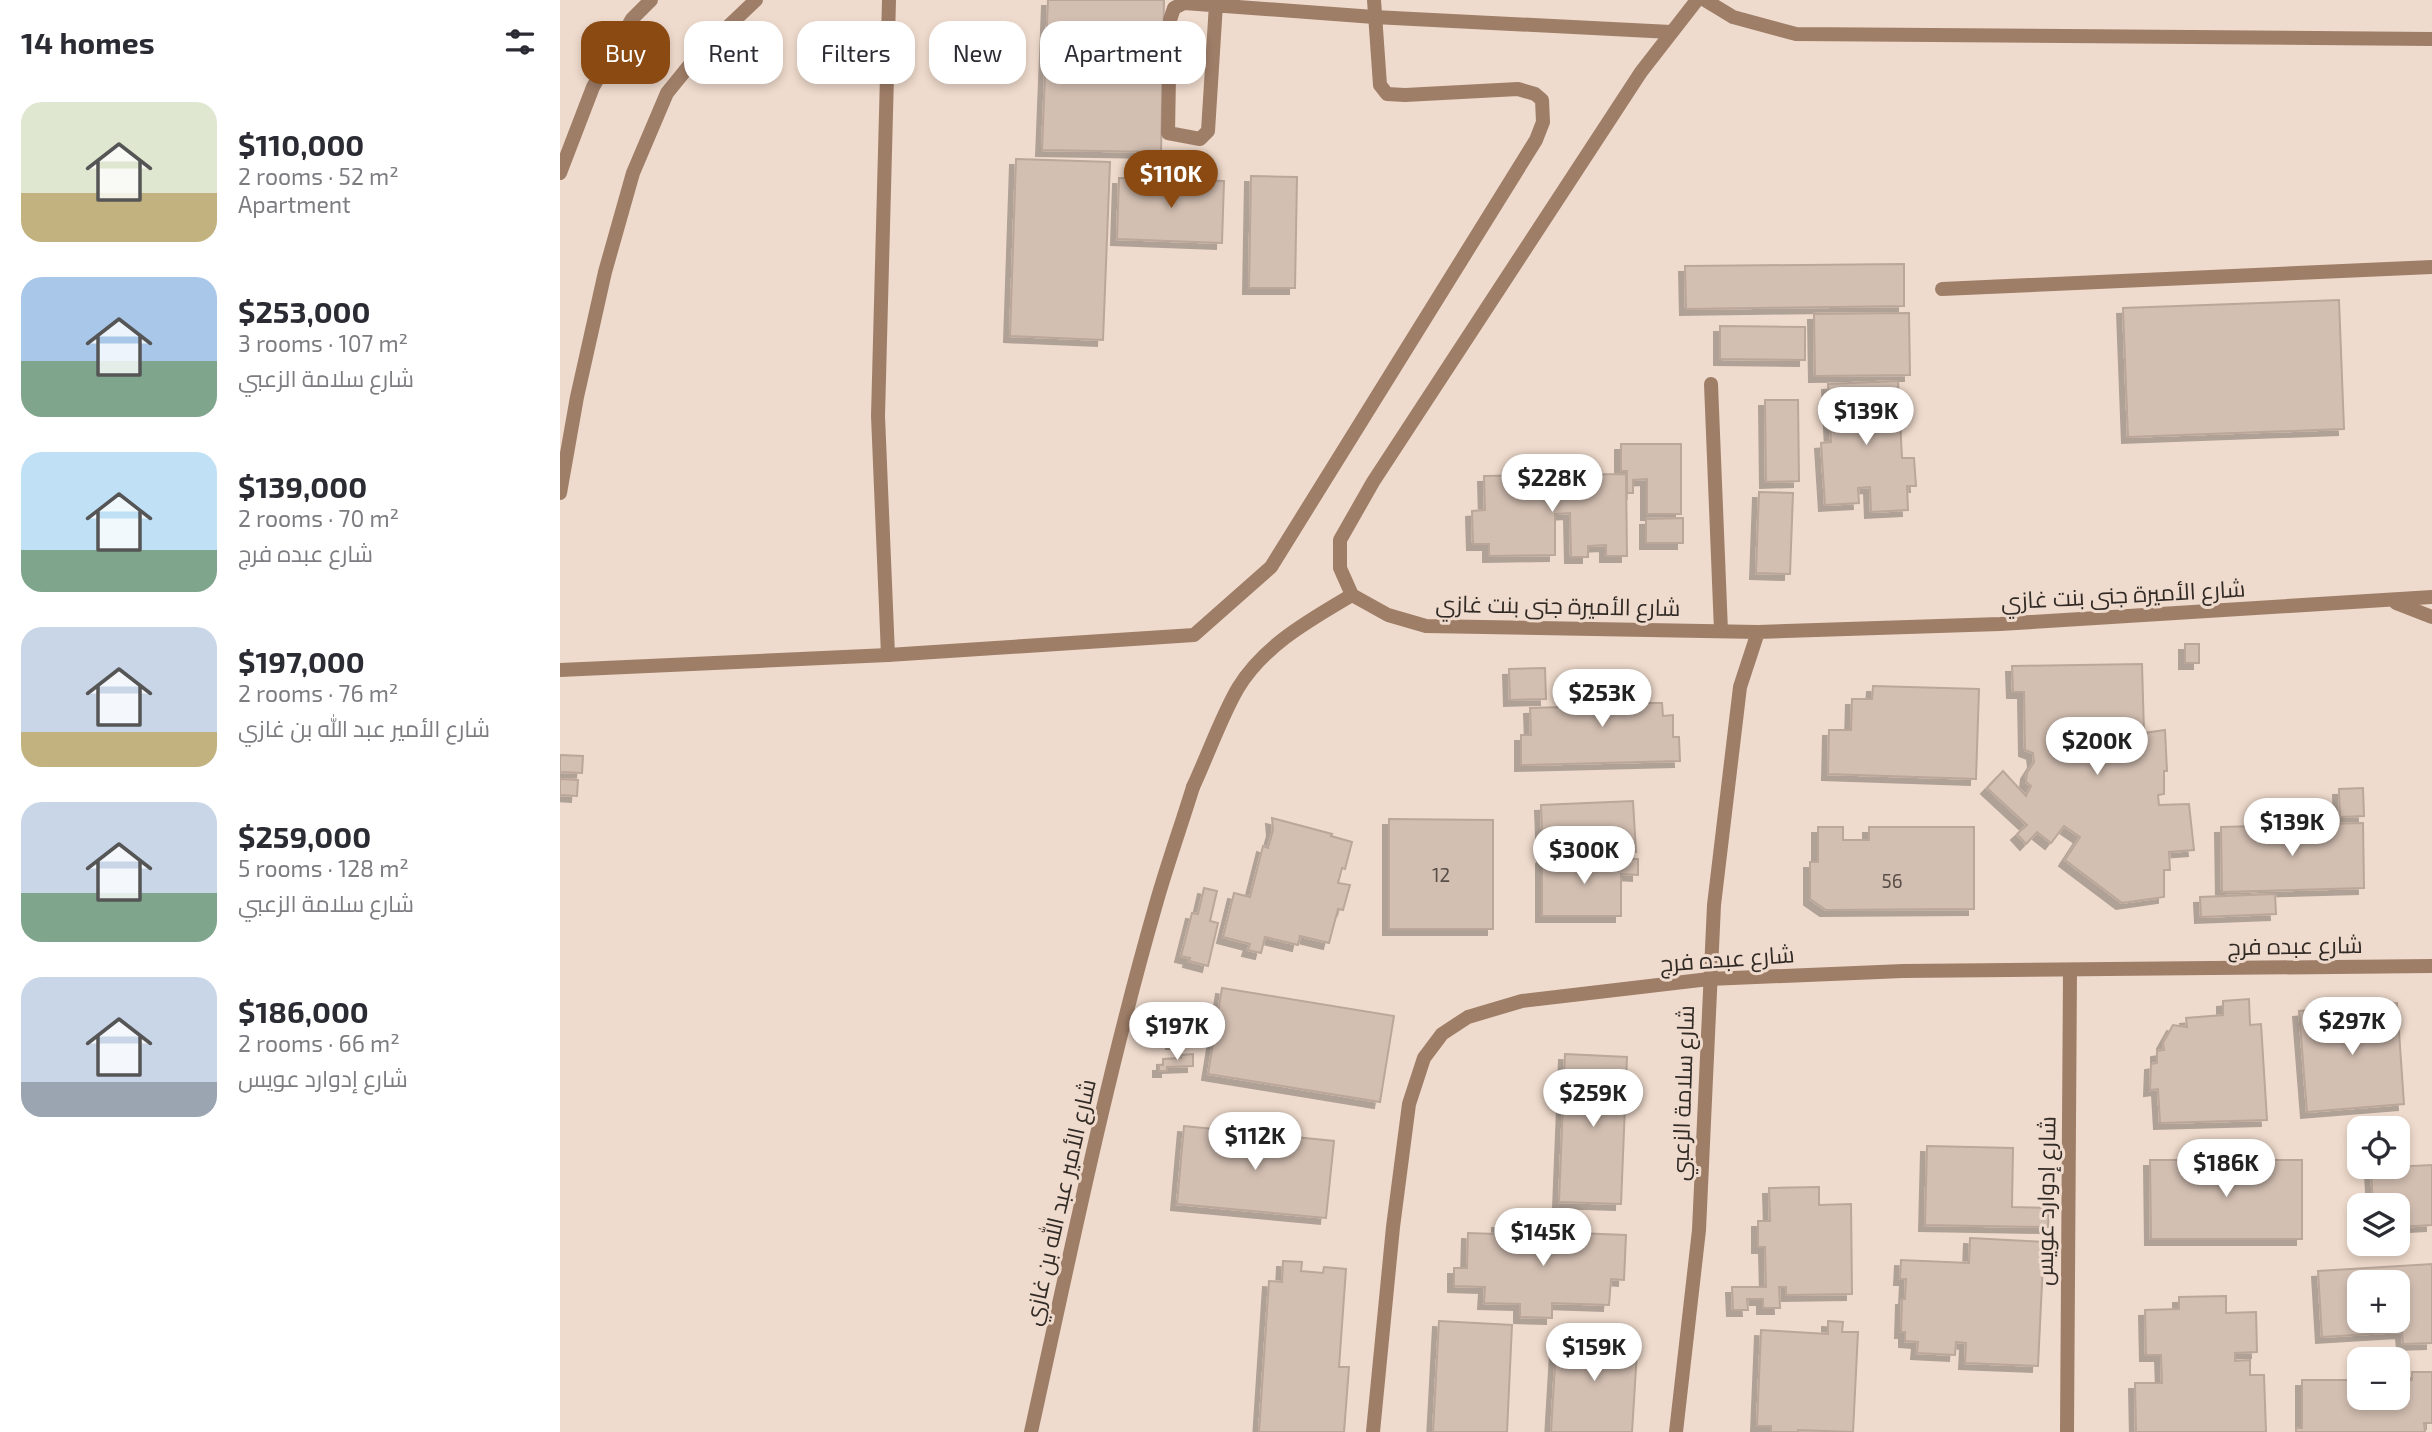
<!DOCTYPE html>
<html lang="en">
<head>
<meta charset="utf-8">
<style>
	:root { --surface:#fff; --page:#f2f2f3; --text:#2b2b33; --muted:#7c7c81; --accent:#8a4a12 }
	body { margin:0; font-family:"Exo 2",Cairo,sans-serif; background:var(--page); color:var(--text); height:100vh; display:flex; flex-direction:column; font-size:26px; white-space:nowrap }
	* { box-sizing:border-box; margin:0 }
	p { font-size:23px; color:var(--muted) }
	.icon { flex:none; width:38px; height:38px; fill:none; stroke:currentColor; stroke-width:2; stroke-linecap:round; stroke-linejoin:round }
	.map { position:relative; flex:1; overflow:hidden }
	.details { display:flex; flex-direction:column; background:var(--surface); width:560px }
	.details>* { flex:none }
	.top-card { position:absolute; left:21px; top:21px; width:665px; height:63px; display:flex; gap:14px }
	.controls { position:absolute; left:1787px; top:1116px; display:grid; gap:14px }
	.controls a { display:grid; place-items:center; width:63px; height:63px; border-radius:14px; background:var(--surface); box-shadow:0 4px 10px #0003; font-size:35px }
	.price { position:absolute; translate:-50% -60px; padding:0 16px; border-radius:24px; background:#fff; color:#222; font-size:23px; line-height:46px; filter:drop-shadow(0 2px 4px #0008) }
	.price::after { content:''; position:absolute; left:50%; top:42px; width:21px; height:16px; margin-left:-10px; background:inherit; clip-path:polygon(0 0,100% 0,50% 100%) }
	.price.active { background:var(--accent); color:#fff }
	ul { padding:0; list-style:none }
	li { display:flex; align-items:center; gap:21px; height:175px; padding:0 21px }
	li span { display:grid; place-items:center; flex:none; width:196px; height:140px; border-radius:21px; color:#555 }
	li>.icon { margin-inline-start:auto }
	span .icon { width:84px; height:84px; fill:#fffc; stroke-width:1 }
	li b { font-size:30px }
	h2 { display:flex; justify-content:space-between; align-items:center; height:84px; padding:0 21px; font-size:30px }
	.chip { padding:0 24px; border-radius:21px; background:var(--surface); box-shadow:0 4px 10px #0003; font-size:24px; line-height:63px }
	.chip.active { background:var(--accent); color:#fff }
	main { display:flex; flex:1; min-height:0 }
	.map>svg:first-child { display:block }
	.building { fill:#d3bfb2; stroke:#baa79a; stroke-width:2; fill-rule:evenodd; filter:url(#shadow) }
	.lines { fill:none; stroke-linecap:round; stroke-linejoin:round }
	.lane { stroke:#9f7e68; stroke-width:14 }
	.street { stroke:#9f7e68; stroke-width:14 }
	.labels { text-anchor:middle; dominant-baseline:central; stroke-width:6; stroke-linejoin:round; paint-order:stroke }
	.number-label { font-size:19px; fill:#5a4f48 }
	.street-label { font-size:23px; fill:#312a25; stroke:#efdbcd }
</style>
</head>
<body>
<main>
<section class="details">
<h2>14 homes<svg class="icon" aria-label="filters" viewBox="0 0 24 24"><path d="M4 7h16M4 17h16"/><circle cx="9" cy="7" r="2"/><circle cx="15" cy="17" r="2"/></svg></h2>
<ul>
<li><span style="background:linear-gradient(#dfe7d0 65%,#c2b280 0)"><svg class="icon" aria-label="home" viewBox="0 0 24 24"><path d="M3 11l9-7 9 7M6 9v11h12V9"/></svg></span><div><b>$110,000</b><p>2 rooms · 52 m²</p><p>Apartment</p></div></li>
<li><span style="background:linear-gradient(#a9c7e8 60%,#7fa58c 0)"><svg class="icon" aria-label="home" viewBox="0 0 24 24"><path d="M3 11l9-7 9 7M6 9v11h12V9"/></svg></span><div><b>$253,000</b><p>3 rooms · 107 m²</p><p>شارع سلامة الزعبي</p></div></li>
<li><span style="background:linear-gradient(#bfe0f5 70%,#7fa58c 0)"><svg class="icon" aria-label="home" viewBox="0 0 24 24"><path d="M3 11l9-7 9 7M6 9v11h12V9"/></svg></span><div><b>$139,000</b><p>2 rooms · 70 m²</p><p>شارع عبده فرج</p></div></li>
<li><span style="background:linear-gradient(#c9d6e8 75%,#c2b280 0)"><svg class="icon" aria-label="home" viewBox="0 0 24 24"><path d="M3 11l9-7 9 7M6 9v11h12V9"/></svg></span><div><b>$197,000</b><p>2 rooms · 76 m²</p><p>شارع الأمير عبد الله بن غازي</p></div></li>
<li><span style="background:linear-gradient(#c9d6e8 65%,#7fa58c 0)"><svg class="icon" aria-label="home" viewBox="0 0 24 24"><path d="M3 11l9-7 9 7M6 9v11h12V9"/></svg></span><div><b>$259,000</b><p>5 rooms · 128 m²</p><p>شارع سلامة الزعبي</p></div></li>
<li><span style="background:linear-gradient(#c9d6e8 75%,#9aa5b1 0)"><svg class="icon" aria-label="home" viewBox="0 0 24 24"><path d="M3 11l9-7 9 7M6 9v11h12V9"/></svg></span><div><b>$186,000</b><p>2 rooms · 66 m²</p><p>شارع إدوارد عويس</p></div></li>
</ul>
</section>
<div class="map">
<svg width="1872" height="1432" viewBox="0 0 1872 1432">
	<defs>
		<filter id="shadow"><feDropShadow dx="-6" dy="6" stdDeviation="0" flood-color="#0004"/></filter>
	</defs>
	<rect width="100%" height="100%" fill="#efdbcd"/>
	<g class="building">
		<polygon points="488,0 604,0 601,152 482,150"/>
		<polygon points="456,159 550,162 543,340 450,336"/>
		<polygon points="691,176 737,177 735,288 689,288"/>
		<polygon points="559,178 664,181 662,243 557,239"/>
		<polygon points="1344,264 1344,306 1126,309 1125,266"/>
		<polygon points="1779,300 1784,429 1568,437 1563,308"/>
		<polygon points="1349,313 1350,375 1255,376 1254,314"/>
		<polygon points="1160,326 1245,327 1245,360 1160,359"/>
		<polygon points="1338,381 1342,458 1354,458 1356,486 1347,486 1348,510 1311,512 1310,487 1298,488 1299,503 1265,505 1261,443 1271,442 1268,384"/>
		<polygon points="1205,400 1238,400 1239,481 1206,482"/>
		<polygon points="1061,444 1121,444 1121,514 1087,514 1087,479 1073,480 1073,493 1067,493 1067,471 1061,471"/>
		<polygon points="1066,474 1067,556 1046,556 1046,545 1028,546 1028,557 1011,557 1010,513 995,514 995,555 929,556 929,544 913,544 912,511 925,510 924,476"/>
		<polygon points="1199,492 1233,493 1230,574 1196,573"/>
		<polygon points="1123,518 1123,543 1086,543 1086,519"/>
		<rect x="1625" y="644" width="14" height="19"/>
		<polygon points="1582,664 1584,733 1605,730 1607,771 1604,771 1604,794 1598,795 1599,805 1629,804 1634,850 1609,852 1610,870 1604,870 1604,897 1562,903 1505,860 1520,837 1504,826 1491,843 1477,832 1466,844 1457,834 1467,825 1427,788 1443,771 1466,796 1471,786 1466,782 1467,773 1474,762 1473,753 1465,750 1464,692 1453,692 1452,666"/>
		<polygon points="985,668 986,699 950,700 949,669"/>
		<polygon points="1046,678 1082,678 1082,703 1102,703 1103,716 1113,715 1113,737 1119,737 1120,761 961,765 961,735 971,735 970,708 1004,707 1004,701 1032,701 1031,686 1046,685"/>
		<polygon points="1313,686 1419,689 1416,779 1268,774 1269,730 1291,730 1292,699 1312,699"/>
		<polygon points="0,755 23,756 22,773 0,772"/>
		<polygon points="0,779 18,780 17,796 0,795"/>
		<polygon points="1803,788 1804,816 1780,817 1779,789"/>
		<polygon points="1073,801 1076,852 983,856 981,805"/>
		<polygon points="712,818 772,834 771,836 792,842 785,869 782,868 778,883 790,885 783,910 778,909 769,943 740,936 738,945 705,937 701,953 688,950 690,944 663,937 674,893 690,897 703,846 708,848 713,830"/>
		<polygon points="829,819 933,820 933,929 829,929"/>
		<polygon points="1803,823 1804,888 1662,892 1661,827"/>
		<polygon points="1258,827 1283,827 1283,840 1309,840 1309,827 1414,827 1414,909 1266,910 1250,899 1250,862 1258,862"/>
		<polygon points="982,858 1078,859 1078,875 1061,874 1061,916 982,916"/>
		<polygon points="644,888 657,891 650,921 658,923 648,966 629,961 630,958 621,956 632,913 638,914"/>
		<polygon points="1715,894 1716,914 1641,917 1640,897"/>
		<polygon points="662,988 834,1016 820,1102 648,1074"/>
		<polygon points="1689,999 1690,1025 1701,1024 1707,1120 1600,1123 1598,1089 1590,1090 1591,1064 1597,1063 1597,1051 1604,1050 1603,1043 1613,1025 1627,1027 1626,1018 1663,1015 1663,1001"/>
		<polygon points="1837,1003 1844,1104 1747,1112 1739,1011"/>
		<polygon points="614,1021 625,1021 624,1043 612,1043 612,1036 604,1036 605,1030 613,1031"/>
		<polygon points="633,1054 633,1066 607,1067 607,1071 599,1071 599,1065 603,1065 603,1059 621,1058 621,1055"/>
		<polygon points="1005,1054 1067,1057 1061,1204 999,1202"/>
		<polygon points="624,1126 774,1141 766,1218 617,1204"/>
		<polygon points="1367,1146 1453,1148 1452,1207 1489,1208 1488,1227 1365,1225"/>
		<polygon points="1590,1160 1742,1160 1742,1239 1591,1239"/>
		<polygon points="1872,1165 1872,1225 1838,1227 1838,1206 1813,1206 1811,1168"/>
		<polygon points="1259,1187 1259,1205 1291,1204 1292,1294 1226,1295 1226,1287 1219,1287 1220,1308 1203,1308 1203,1299 1187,1299 1188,1310 1173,1310 1172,1287 1206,1287 1205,1247 1198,1247 1198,1221 1210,1221 1209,1188"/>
		<polygon points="938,1222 967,1224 966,1231 1066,1235 1064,1280 1051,1279 1049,1305 992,1303 992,1318 960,1317 960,1304 924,1303 925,1287 894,1286 894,1268 907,1268 908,1233 938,1234"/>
		<polygon points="1410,1238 1484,1242 1478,1366 1405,1363 1406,1343 1396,1342 1395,1355 1357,1353 1358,1342 1345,1341 1345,1332 1341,1332 1342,1299 1345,1299 1346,1279 1340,1279 1341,1260 1409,1263"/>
		<polygon points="723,1261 742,1262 741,1271 763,1273 764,1267 786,1269 779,1367 789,1367 784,1432 699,1432 709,1281 722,1282"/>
		<path d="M1872,1264V1343L1843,1344L1842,1332L1762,1337L1758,1271ZM1799,1283H1838V1321H1799Z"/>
		<polygon points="1666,1296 1666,1313 1696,1312 1697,1352 1675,1353 1675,1361 1690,1360 1690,1375 1704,1375 1706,1432 1576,1432 1575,1383 1602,1383 1601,1355 1586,1355 1585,1310 1619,1309 1619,1297"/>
		<polygon points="879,1321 952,1325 947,1432 873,1432"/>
		<polygon points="1268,1321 1283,1322 1282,1332 1298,1332 1293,1432 1238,1430 1238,1432 1211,1432 1211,1426 1197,1426 1201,1330 1268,1334"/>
		<polygon points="997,1331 1078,1336 1072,1432 991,1432"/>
		<polygon points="1852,1372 1872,1372 1872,1423 1864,1423 1865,1432 1736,1432 1736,1428 1742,1428 1742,1380 1799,1380 1799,1398 1838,1398 1838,1380 1852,1380"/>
	</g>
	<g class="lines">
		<g class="lane">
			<polyline points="1137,0 1081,72 813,482 780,540 780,568 792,595 828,615 866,626 1198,632"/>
			<polyline points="656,4 648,131 640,139 608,133 610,20 614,8 624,3 814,17 1111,32"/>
			<polyline points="1382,289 1872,267"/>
			<polyline points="1151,384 1161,631"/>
			<polyline points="0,493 17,397 45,272 73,173 107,93 137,56 196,0"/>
			<polyline points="328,655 318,416 329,0"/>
			<polyline points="0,670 328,655 634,635 711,567 976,140 983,122 982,100 975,94 958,89 845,95 827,94 820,85 814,0"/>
			<path d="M633,787C647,757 662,715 678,688C704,645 750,620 792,595"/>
		</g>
		<g class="street">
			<polyline points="1145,0 1173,17 1236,34 1872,39"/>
			<polyline points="0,173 33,87 72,19 91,0"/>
			<polyline points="1836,603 1872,617"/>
			<path d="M471,1432C510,1255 546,1078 596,904C607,865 621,826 633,787"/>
			<polyline points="813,1432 833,1227 849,1104 864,1058 882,1034 908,1017 962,1001 1149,979 1343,971 1872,966"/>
			<polyline points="1116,1432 1139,1230 1154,905 1180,687 1198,632 1440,624 1872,597"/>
			<polyline points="1507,1432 1510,970"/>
		</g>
	</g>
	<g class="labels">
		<g class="number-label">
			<text x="881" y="874">12</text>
			<text x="1332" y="880">56</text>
		</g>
		<g class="street-label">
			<text transform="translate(1563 594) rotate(-3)">شارع الأميرة جنى بنت غازي</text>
			<text transform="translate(998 605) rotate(1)">شارع الأميرة جنى بنت غازي</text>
			<text transform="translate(1735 945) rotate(-1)">شارع عبده فرج</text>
			<text transform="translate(1167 958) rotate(-4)">شارع عبده فرج</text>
			<text transform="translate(1122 1093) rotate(-88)">شارع سلامة الزعبي</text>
			<text transform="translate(1485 1201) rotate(-89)">شارع إدوارد عويس</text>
			<text transform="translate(499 1202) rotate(-77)">شارع الأمير عبد الله بن غازي</text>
		</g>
	</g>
</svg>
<div class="controls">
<a><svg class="icon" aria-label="locate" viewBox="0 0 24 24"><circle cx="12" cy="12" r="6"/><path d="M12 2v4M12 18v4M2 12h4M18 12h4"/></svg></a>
<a><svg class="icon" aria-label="layers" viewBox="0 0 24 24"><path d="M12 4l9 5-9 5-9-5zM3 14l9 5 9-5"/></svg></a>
<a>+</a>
<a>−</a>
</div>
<b class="price active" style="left:611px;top:210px">$110K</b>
<b class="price" style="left:1306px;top:447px">$139K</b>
<b class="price" style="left:992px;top:514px">$228K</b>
<b class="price" style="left:1042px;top:729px">$253K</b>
<b class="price" style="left:1537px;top:777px">$200K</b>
<b class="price" style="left:1732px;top:858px">$139K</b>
<b class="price" style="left:1024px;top:886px">$300K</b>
<b class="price" style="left:1792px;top:1057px">$297K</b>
<b class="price" style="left:617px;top:1062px">$197K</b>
<b class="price" style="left:1033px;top:1129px">$259K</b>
<b class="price" style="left:695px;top:1172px">$112K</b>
<b class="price" style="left:1666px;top:1199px">$186K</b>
<b class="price" style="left:983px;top:1268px">$145K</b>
<b class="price" style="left:1034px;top:1383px">$159K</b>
<div class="top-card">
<a class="chip active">Buy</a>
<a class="chip">Rent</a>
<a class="chip">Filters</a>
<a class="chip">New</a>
<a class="chip">Apartment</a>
</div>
</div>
</main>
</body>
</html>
